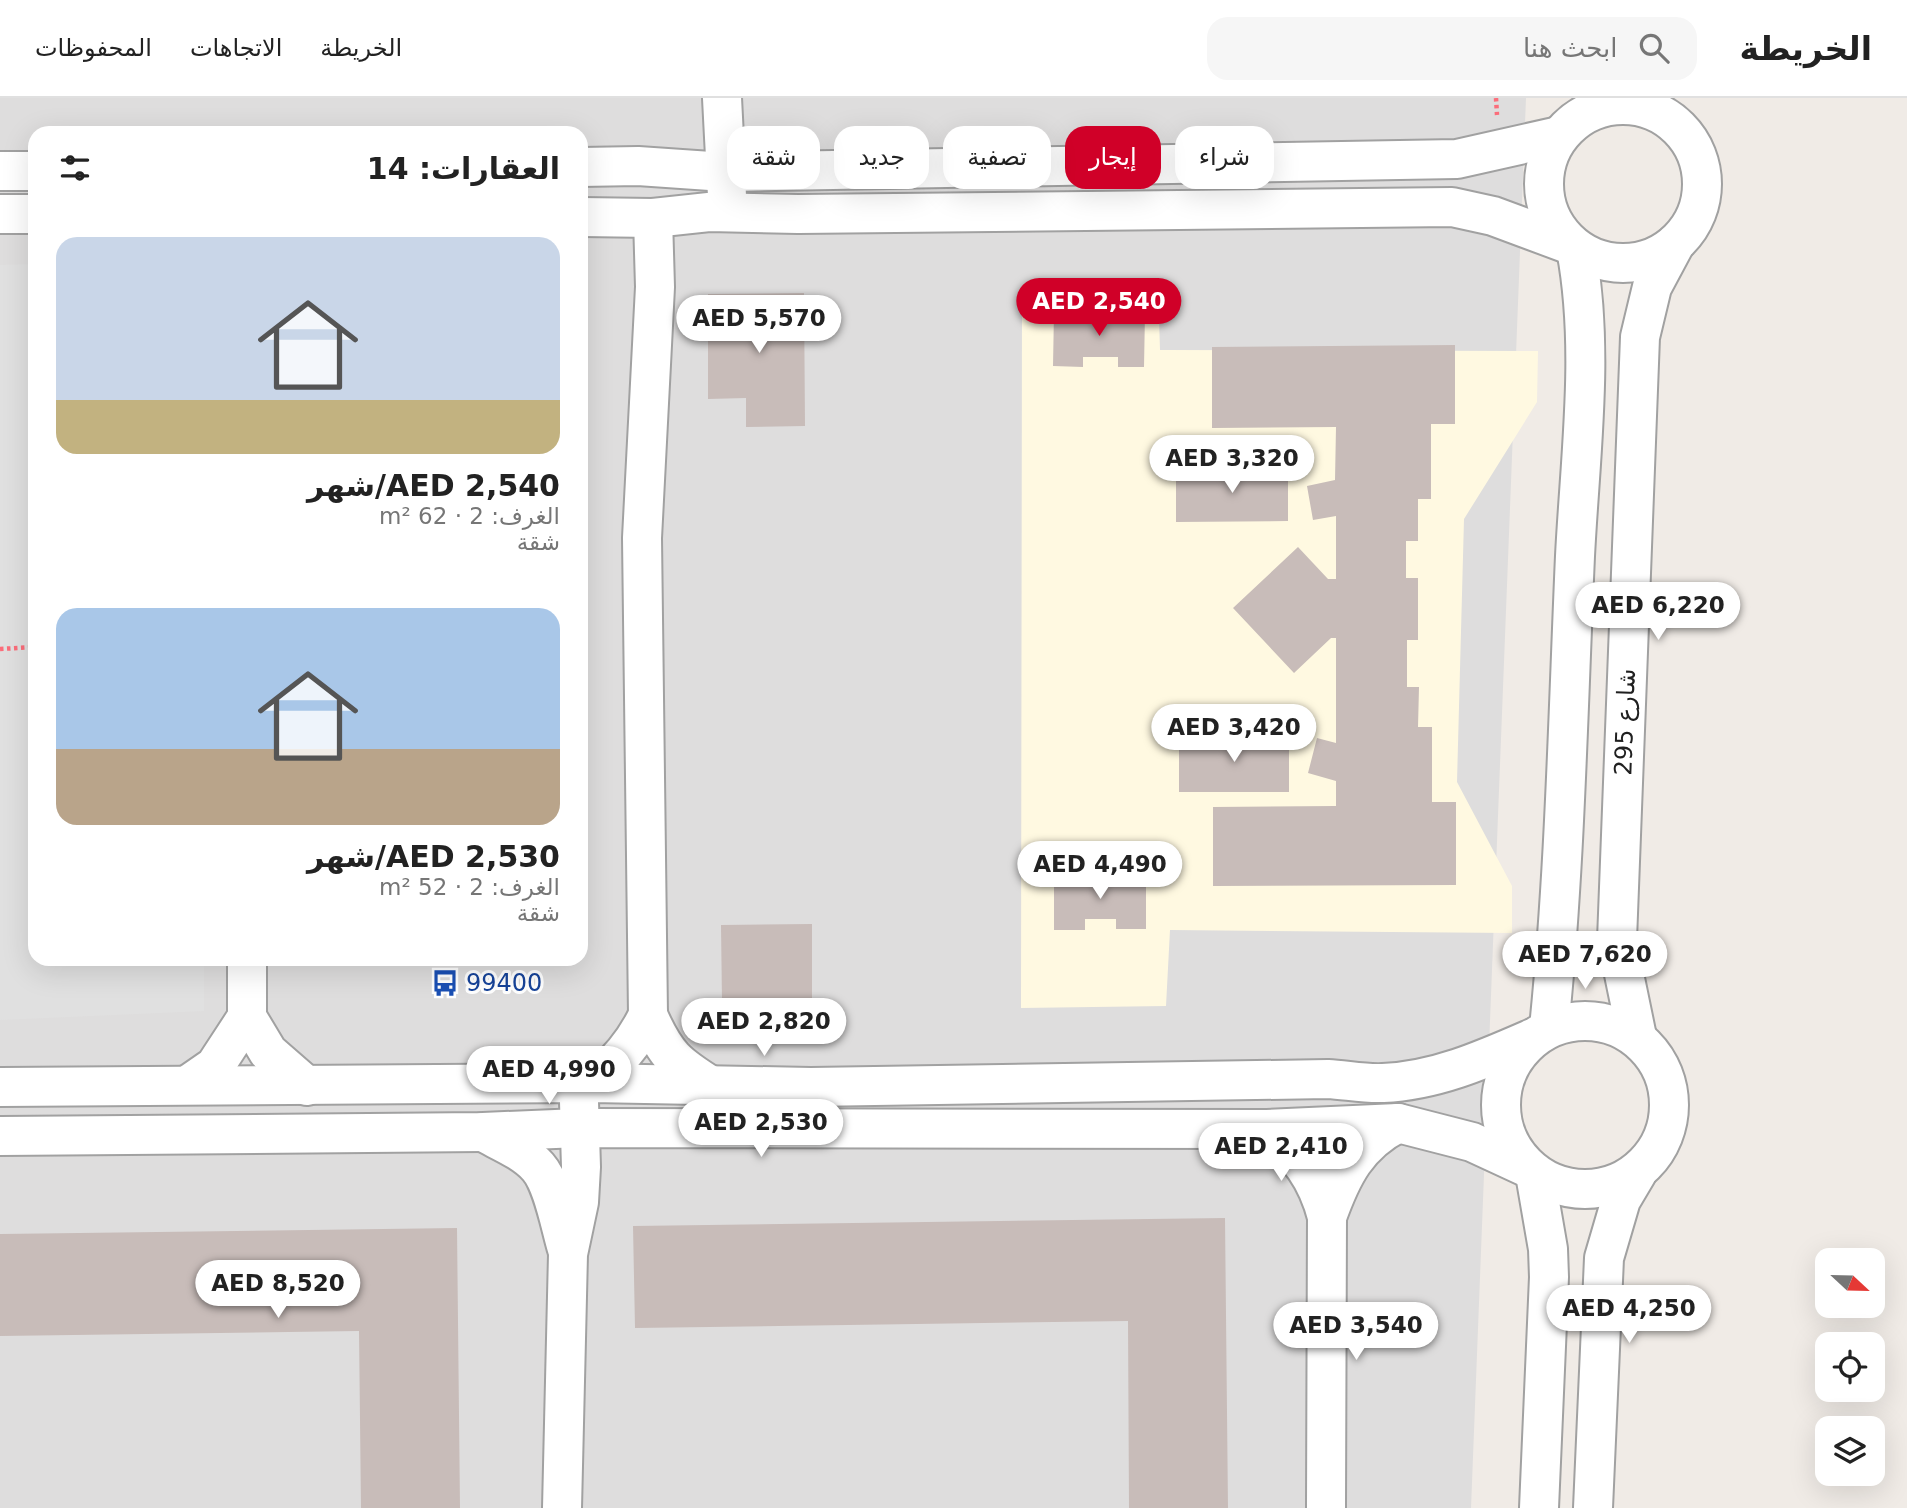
<!DOCTYPE html>
<html lang="ar">
<head>
<meta charset="utf-8">
<style>
	:root { --surface:#fff; --page:#f6f6f6; --text:#222; --muted:#767676; --line:#e0e0e0; --accent:#d00028 }
	body { margin:0; font-family:"DejaVu Sans",Cairo,sans-serif; background:var(--page); color:var(--text); direction:rtl; height:100vh; display:flex; flex-direction:column; font-size:26px; white-space:nowrap }
	* { box-sizing:border-box; margin:0 }
	p { font-size:23px; color:var(--muted) }
	.icon { flex:none; width:38px; height:38px; fill:none; stroke:currentColor; stroke-width:2; stroke-linecap:round; stroke-linejoin:round }
	.map { position:relative; flex:1; overflow:hidden; direction:ltr }
	.panel { position:absolute; left:28px; top:28px; width:560px; height:840px; display:flex; flex-direction:column; background:var(--surface); border-radius:21px; box-shadow:0 7px 28px #0002; direction:rtl }
	.panel>* { flex:none }
	.guide { position:absolute; left:609px; top:28px; width:665px; height:63px; direction:rtl; display:flex; gap:14px }
	.needle { width:46px; rotate:112deg }
	.buttons { position:absolute; left:1815px; top:1150px; display:grid; gap:14px }
	.buttons a { display:grid; place-items:center; width:70px; height:70px; border-radius:14px; background:var(--surface); box-shadow:0 7px 28px #0002; font-size:35px }
	.price { position:absolute; translate:-50% -60px; padding:0 16px; border-radius:24px; background:#fff; color:#222; font-size:23px; line-height:46px; filter:drop-shadow(0 2px 4px #0008) }
	.price::after { content:''; position:absolute; left:50%; top:42px; width:21px; height:16px; margin-left:-10px; background:inherit; clip-path:polygon(0 0,100% 0,50% 100%) }
	.price.selected { background:var(--accent); color:#fff }
	ul { padding:0; list-style:none }
	li { display:grid; align-content:center; gap:14px; height:371px; padding:0 28px }
	li span { display:grid; place-items:center; height:217px; border-radius:21px; color:#555 }
	li>.icon { margin-inline-start:auto }
	span .icon { width:126px; height:126px; fill:#fffc; stroke-width:1 }
	li b { font-size:30px }
	h2 { display:flex; justify-content:space-between; align-items:center; height:84px; padding:0 28px; font-size:30px }
	.pill { padding:0 24px; border-radius:21px; background:var(--surface); box-shadow:0 7px 28px #0002; font-size:24px; line-height:63px }
	.pill.selected { background:var(--accent); color:#fff }
	header { display:flex; align-items:center; gap:42px; box-sizing:border-box; height:98px; padding:0 35px; background:var(--surface); border-bottom:2px solid var(--line) }
	header strong { font-size:33px }
	nav { display:flex; gap:38px; margin-inline-start:auto; font-size:24px }
	.search { width:490px; height:63px; background:var(--page); display:flex; align-items:center; gap:18px; box-sizing:border-box; padding:0 24px; border-radius:21px; color:var(--muted); font-size:26px }
	.map>svg:first-child { display:block }
	.residential { fill:#dedddd; fill-rule:evenodd }
	.education { fill:#fff9e1 }
	.parking { fill:#e0e0e0 }
	.building { fill:#c8bcb9 }
	.lines { fill:none; stroke-linecap:round; stroke-linejoin:round }
	.street-casing { stroke:#a1a1a1; stroke-width:42 }
	.path { stroke:#fb6d7a; stroke-width:4.5; stroke-dasharray:3.5 3.5; stroke-linecap:butt }
	.street { stroke:#fff; stroke-width:38 }
	.labels { text-anchor:middle; dominant-baseline:central; stroke-width:6; stroke-linejoin:round; paint-order:stroke }
	.street-label { font-size:24px; fill:#202020; stroke:#fff }
	.transit-label { font-size:24px; fill:#164399; stroke:#fff; text-anchor:start }
</style>
</head>
<body>
<header>
<strong>الخريطة</strong>
<div class="search"><svg class="icon" aria-label="search" viewBox="0 0 24 24"><circle cx="10" cy="10" r="6"/><path d="M15 15l6 6"/></svg>ابحث هنا</div>
<nav><a>الخريطة</a><a>الاتجاهات</a><a>المحفوظات</a></nav>
</header>
<div class="map">
<svg width="1907" height="1410" viewBox="0 0 1907 1410">
	<rect width="100%" height="100%" fill="#f0ebe6"/>
	<path class="residential" d="M0,0H1526L1471,1410H0ZM35,35H581V861H35Z"/>
	<polygon class="education" points="1158,188 1160,252 1538,253 1537,304 1464,421 1457,684 1512,788 1512,835 1170,832 1166,908 1021,910 1022,189"/>
	<polygon class="parking" points="35,166 35,861 204,861 204,913 0,922 0,167"/>
	<g class="building">
		<polygon points="804,195 805,328 746,329 746,300 708,301 708,196"/>
		<polygon points="1054,214 1145,215 1144,269 1118,269 1118,259 1083,259 1083,269 1053,268"/>
		<polygon points="1455,247 1455,326 1431,326 1431,401 1418,401 1418,443 1406,443 1406,480 1418,480 1418,542 1407,542 1407,589 1419,589 1418,629 1432,629 1432,704 1456,704 1456,787 1213,788 1213,709 1336,708 1336,683 1308,675 1317,640 1336,645 1336,540 1331,540 1294,575 1233,510 1298,449 1328,481 1336,481 1336,418 1313,422 1307,388 1335,382 1336,329 1212,330 1212,249"/>
		<polygon points="1176,370 1288,370 1288,423 1176,424"/>
		<rect x="1179" y="639" width="110" height="55"/>
		<polygon points="1146,776 1146,831 1116,831 1116,821 1085,821 1085,832 1054,832 1054,778"/>
		<polygon points="812,826 812,903 722,904 721,827"/>
		<polygon points="1225,1120 1228,1410 1129,1410 1128,1223 635,1230 633,1128"/>
		<polygon points="457,1130 460,1410 361,1410 359,1233 0,1238 0,1136"/>
	</g>
	<g class="lines">
		<defs>
			<g id="street">
				<polyline points="722,0 727,98"/>
				<circle cx="1623" cy="86" r="79"/>
				<polyline points="581,69 638,68 725,74 1457,61 1559,38"/>
				<polyline points="0,73 35,73"/>
				<polyline points="0,116 35,116"/>
				<polyline points="581,119 653,120 709,114 798,116 1452,109 1493,118 1571,147"/>
				<polyline points="247,861 247,919 268,954 307,988"/>
				<polyline points="648,917 642,440 655,189 653,120"/>
				<circle cx="1585" cy="1007" r="84"/>
				<path d="M1549,930C1565,773 1568,616 1575,458C1580,358 1595,251 1576,151"/>
				<polyline points="1637,939 1617,842 1640,239 1652,189 1675,146"/>
				<path d="M592,985C617,965 634,946 648,917C666,958 676,966 713,989"/>
				<polyline points="189,986 215,968 247,919"/>
				<path d="M0,989L592,985L811,989L1328,981C1346,982 1365,986 1383,985C1436,983 1485,961 1533,940"/>
				<path d="M1267,1031C1298,1055 1317,1080 1327,1119L1326,1410"/>
				<path d="M483,1034C501,1044 524,1053 538,1069C553,1086 560,1128 567,1151"/>
				<polyline points="0,1038 483,1034 579,1030 1267,1031 1398,1025 1472,1044 1526,1069"/>
				<polyline points="1535,1076 1548,1151 1549,1179 1539,1410"/>
				<path d="M1327,1119C1342,1077 1357,1046 1398,1025"/>
				<polyline points="562,1410 568,1156 579,1104 581,1069 579,1004"/>
				<polyline points="1593,1410 1604,1160 1621,1102 1637,1075"/>
			</g>
		</defs>
		<use href="#street" class="street-casing"/>
		<g class="path">
			<polyline points="1496,0 1497,17"/>
			<polyline points="0,551 35,549"/>
		</g>
		<use href="#street" class="street"/>
	</g>
	<defs>
		<symbol id="bus-bare" viewBox="-9 -9 18 18"><path d="M-5-6H5V4H4V6H2V4H-2V6H-4V4H-5ZM-3.5-4V0h7V-4ZM-3.5 1.2v1.5H-2V1.2ZM2 1.2v1.5H3.5V1.2Z" fill="#1a4fb4" stroke="#fff" stroke-width="2.5" paint-order="stroke"/></symbol>
	</defs>
	<g fill-rule="evenodd">
		<use href="#bus-bare" x="426" y="866" width="38" height="38"/>
	</g>
	<g class="labels">
		<g class="street-label">
			<text transform="translate(1625 624) rotate(-88)">شارع 295</text>
		</g>
		<g class="transit-label">
			<text x="466" y="885">99400</text>
		</g>
	</g>
</svg>
<div class="buttons">
<a><svg class="needle" viewBox="-14 -14 28 28"><path d="M0-13l5 13h-10z" fill="#e53935"/><path d="M0 13l5-13h-10z" fill="#767676"/></svg></a>
<a><svg class="icon" aria-label="locate" viewBox="0 0 24 24"><circle cx="12" cy="12" r="6"/><path d="M12 2v4M12 18v4M2 12h4M18 12h4"/></svg></a>
<a><svg class="icon" aria-label="layers" viewBox="0 0 24 24"><path d="M12 4l9 5-9 5-9-5zM3 14l9 5 9-5"/></svg></a>
</div>
<b class="price selected" style="left:1099px;top:240px">AED 2,540</b>
<b class="price" style="left:759px;top:257px">AED 5,570</b>
<b class="price" style="left:1232px;top:397px">AED 3,320</b>
<b class="price" style="left:1658px;top:544px">AED 6,220</b>
<b class="price" style="left:1234px;top:666px">AED 3,420</b>
<b class="price" style="left:1100px;top:803px">AED 4,490</b>
<b class="price" style="left:1585px;top:893px">AED 7,620</b>
<b class="price" style="left:764px;top:960px">AED 2,820</b>
<b class="price" style="left:549px;top:1008px">AED 4,990</b>
<b class="price" style="left:761px;top:1061px">AED 2,530</b>
<b class="price" style="left:1281px;top:1085px">AED 2,410</b>
<b class="price" style="left:278px;top:1222px">AED 8,520</b>
<b class="price" style="left:1629px;top:1247px">AED 4,250</b>
<b class="price" style="left:1356px;top:1264px">AED 3,540</b>
<div class="guide">
<a class="pill">شراء</a>
<a class="pill selected">إيجار</a>
<a class="pill">تصفية</a>
<a class="pill">جديد</a>
<a class="pill">شقة</a>
</div>
<section class="panel">
<h2>العقارات: 14<svg class="icon" aria-label="filters" viewBox="0 0 24 24"><path d="M4 7h16M4 17h16"/><circle cx="9" cy="7" r="2"/><circle cx="15" cy="17" r="2"/></svg></h2>
<ul>
<li><span style="background:linear-gradient(#c9d6e8 75%,#c2b280 0)"><svg class="icon" aria-label="home" viewBox="0 0 24 24"><path d="M3 11l9-7 9 7M6 9v11h12V9"/></svg></span><div><b>AED 2,540/شهر</b><p>الغرف: 2 · 62 m²</p><p>شقة</p></div></li>
<li><span style="background:linear-gradient(#a9c7e8 65%,#b9a48a 0)"><svg class="icon" aria-label="home" viewBox="0 0 24 24"><path d="M3 11l9-7 9 7M6 9v11h12V9"/></svg></span><div><b>AED 2,530/شهر</b><p>الغرف: 2 · 52 m²</p><p>شقة</p></div></li>
</ul>
</section>
</div>
</body>
</html>
